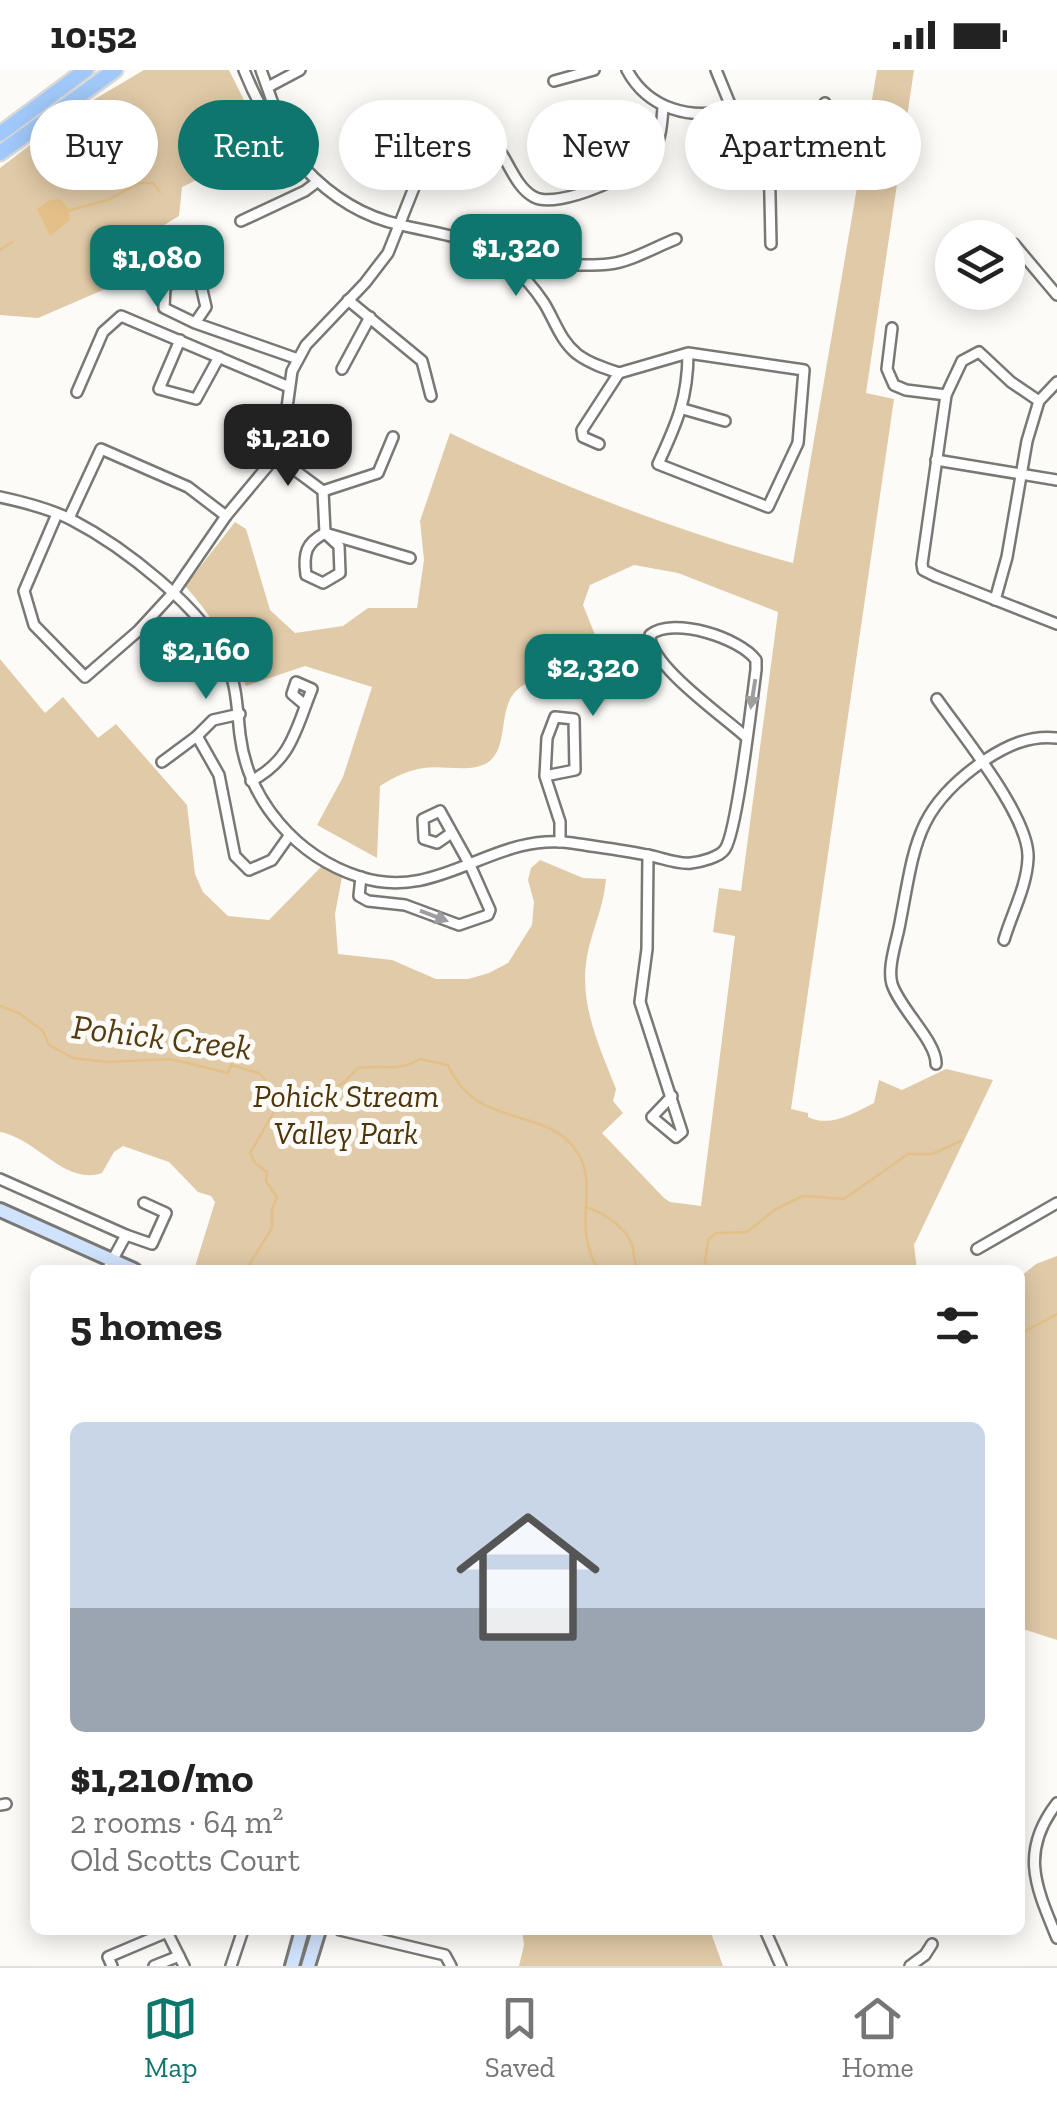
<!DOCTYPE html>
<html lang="en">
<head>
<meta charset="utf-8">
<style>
	:root { --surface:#fff; --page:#f2f2f2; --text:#222; --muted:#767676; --line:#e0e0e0; --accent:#0f766e }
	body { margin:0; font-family:"Zilla Slab",serif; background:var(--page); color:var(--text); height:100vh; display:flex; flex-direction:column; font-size:38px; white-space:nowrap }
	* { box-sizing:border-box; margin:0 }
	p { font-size:32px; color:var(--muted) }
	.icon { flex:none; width:55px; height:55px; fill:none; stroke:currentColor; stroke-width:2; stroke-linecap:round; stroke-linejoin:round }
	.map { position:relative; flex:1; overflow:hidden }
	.details { position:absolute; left:30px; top:1195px; width:995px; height:670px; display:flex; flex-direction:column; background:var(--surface); border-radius:15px; box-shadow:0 5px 25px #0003 }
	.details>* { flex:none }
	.guide { position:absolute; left:30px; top:30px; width:998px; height:90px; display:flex; gap:20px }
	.tools { position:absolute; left:935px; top:150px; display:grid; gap:20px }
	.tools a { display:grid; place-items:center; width:90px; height:90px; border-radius:50%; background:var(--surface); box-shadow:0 5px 25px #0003; font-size:50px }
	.price { position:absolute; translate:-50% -85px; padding:0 22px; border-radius:20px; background:var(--accent); color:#fff; font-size:32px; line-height:65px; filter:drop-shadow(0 2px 5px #0008) }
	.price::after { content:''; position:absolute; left:50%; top:60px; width:30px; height:22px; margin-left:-15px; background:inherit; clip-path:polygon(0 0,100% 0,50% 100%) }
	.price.active { background:#222; color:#fff }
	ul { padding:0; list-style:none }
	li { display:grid; align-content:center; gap:20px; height:530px; padding:0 40px }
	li+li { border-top:2px solid var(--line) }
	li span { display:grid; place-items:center; height:310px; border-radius:15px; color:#555 }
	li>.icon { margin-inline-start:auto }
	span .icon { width:180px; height:180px; fill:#fffc; stroke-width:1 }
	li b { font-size:42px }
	h2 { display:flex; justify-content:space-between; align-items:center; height:120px; padding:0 40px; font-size:42px }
	.chip { padding:0 35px; border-radius:45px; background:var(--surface); box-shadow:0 5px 25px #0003; font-size:35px; line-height:90px }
	.chip.active { background:var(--accent); color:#fff }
	.status { display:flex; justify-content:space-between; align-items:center; height:70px; padding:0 50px; background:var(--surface); direction:ltr }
	.status svg { height:28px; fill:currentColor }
	.menu { display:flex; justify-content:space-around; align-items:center; height:140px; border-top:2px solid var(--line); background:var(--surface); font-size:28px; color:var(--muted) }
	.menu a { display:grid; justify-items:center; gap:5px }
	.menu .active { color:var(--accent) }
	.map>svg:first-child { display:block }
	.green { fill:#e0caa7 }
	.water { fill:#e3c088 }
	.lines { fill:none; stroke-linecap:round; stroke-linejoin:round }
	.stream { stroke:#e3c088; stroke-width:2.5 }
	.street-casing { stroke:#7a7875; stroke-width:14 }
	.secondary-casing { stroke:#7a7875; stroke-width:18 }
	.primary-casing { stroke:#d8d8d8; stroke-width:19 }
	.street { stroke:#fff; stroke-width:9 }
	.secondary { stroke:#d0e3fc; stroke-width:12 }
	.primary { stroke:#a0c8f8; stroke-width:14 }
	.oneway { fill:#9e9e9e }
	.labels { text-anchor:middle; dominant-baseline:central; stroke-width:10; stroke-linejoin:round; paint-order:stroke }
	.park-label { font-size:32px; font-style:italic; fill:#4d3508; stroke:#fdfbf8 }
	.water-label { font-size:35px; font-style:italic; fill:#543c10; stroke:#fdfbf8 }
</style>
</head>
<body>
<div class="status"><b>10:52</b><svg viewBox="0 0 49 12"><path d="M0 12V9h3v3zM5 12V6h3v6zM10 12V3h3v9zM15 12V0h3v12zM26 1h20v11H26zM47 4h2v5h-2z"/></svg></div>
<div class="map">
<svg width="1057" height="1896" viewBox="0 0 1057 1896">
	<rect width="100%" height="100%" fill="#fdfbf8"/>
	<g class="green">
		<polygon points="144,0 229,0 267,76 182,117 179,146 121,181 110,217 38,248 0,245 0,98 73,42"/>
		<path d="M877,0H914L866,323L894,329L791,1039L808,1043V1047C830,1058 854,1043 874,1033L879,1010L902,1020L946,999L993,1010L914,1175L917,1200H194L215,1132L211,1126L198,1122L169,1092L123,1076L114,1082L102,1103C65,1116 36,1068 0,1062V589L45,643L63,627L98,668L116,654L187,735L195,804L203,822L228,846L269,850L321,797L342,807L335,844L338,884L392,890L436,909H468L489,903L508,893L532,855L534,832L528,810L531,798L540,790L583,808L606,809C604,834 595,853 589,877C576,928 598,973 616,1019L613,1031L623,1043L602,1063L664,1128L670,1132L701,1136L735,866L713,862L719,818L741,821L778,542L678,503L634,495L590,515L583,535L606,592L588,602C568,597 555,598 536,609C530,612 520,616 516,621C497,640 510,678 487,693C470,703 443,695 424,698C408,700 394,707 380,716L377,788L317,755L343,707L372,617L305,596L246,616C231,577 213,547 185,516L235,452L246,459L270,540L295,563L343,556L368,538H417L424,490L420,451L450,363C559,416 676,461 793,493Z"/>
		<polygon points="1057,1186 1057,1570 1020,1558 1020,1207 1036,1194"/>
		<polygon points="522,1860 710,1860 723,1896 519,1896 524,1875"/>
	</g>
	<polygon class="water" points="60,129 68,138 70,150 50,166 37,139 50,130"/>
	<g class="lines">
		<g class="stream">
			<polyline points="67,141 108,130 139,113 153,113 160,122"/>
			<polyline points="0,180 12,172"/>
			<path d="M0,936L19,943L43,961L49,975L73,988L107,992L171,989L228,1003L231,995L259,1003L283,1029C319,1029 334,1025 358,998C385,994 395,1003 420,989L448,995C478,1063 549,1033 579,1085C593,1109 583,1138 586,1163C587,1177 592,1188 598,1200"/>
			<path d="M588,1138C604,1142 629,1160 633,1178C635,1189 632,1192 642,1200"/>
			<polyline points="246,1200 272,1158 272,1140 277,1127 266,1111 267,1102 255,1093 250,1083 281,1030"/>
			<polyline points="704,1200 708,1170 716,1163 747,1162 776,1139 803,1126 844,1129 908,1084 932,1084 961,1071"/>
			<polyline points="1020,1264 1057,1244"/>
		</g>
		<defs>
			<g id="street">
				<path d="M244,0C272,70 323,138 401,155C438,164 478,167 508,193C522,204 534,218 544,233C555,251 560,270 577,284C589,293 604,298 619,303"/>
				<polyline points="261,0 286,70"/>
				<path d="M627,0C648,39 691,51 732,39L740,54L769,81"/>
				<polyline points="716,0 732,39"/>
				<polyline points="554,11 594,0"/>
				<polyline points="268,17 300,0"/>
				<polyline points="769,81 771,174"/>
				<polyline points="769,81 797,71 825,33"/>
				<polyline points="241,151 305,121 317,112"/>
				<polyline points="1014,174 1057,225"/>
				<path d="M524,207C560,188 573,198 609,194C630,192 655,177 676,169"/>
				<polyline points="348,230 422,291 431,326"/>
				<polyline points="195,253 206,237 199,207 177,206 165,218 164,238 195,253 298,289"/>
				<polyline points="892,258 887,299 894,315 906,320 946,325"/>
				<polyline points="180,270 159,319 196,329 219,287"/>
				<polyline points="342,299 370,247"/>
				<path d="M619,303L688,283L804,300L798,373L768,437L658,394C677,353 688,328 688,283"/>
				<polyline points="77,322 103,262 121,246 289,317"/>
				<polyline points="1039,331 1011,312 979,282 962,291 946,325 922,494 923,500 935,506 1057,554"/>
				<polyline points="683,339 725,351"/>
				<polyline points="393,367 378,403 323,421 325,463 410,488"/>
				<polyline points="599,374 583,367 582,360 619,303"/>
				<polyline points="276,386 323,421"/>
				<polyline points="936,390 1057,410"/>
				<path d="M0,427C23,432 51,439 72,450C122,476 205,539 226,591C237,615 237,639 240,665C248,731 297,787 360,807C440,833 493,761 572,773C597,777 622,780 647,785C660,787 678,795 691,793C701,792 720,787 725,779C737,762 752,630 756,600V590C740,568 673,546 650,565C649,595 723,646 746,667"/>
				<path d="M57,444L24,521L34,555L85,607L138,561L173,523L226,446L276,386L285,352L292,301L306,275L365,213L388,183L417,110L480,65H488C506,82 513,116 534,127C558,140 638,104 653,82C661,69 662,52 663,37"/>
				<polyline points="69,448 101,379 188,417 226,446"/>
				<path d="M325,463L339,476L340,503L323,513L306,505C303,483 306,473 325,463Z"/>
				<polyline points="995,530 1007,487 1027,371 1039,331 1057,312"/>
				<path d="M937,629C962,665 1030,747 1028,788C1027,816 1012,843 1004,870"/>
				<polyline points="197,666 213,650 240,644"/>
				<polyline points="162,692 197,666 219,705 235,786 249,800 272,790 289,766"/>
				<polyline points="545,706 547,668 555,647 574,649 575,700 545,706 560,752 560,772"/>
				<path d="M251,711C292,690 296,658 312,619L296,612L292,624L305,635"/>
				<polyline points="648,785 647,879 640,932 682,1062 676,1067 652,1047 672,1026"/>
				<polyline points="361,807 359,826 368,831 405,835 459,855 488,845 490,840 470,795 440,741 423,749 424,769 437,773 450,764"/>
				<path d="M936,994C937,972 900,939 892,914C887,897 897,871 900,853C915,775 915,738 985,690C1008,675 1030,665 1057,668"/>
				<polyline points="0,1109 126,1165"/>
				<polyline points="977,1179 1057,1133"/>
				<polyline points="107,1200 126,1165 152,1174 166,1143 144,1133"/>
				<path d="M1057,1733C1019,1782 1036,1817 1057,1868"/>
				<polyline points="0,1735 6,1734"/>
				<polyline points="340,1860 445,1885 451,1896"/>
				<polyline points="765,1860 781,1896"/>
				<polyline points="112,1896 108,1887 167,1862 184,1896"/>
				<polyline points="154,1896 179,1886"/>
				<polyline points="231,1896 243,1860"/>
				<polyline points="910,1896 925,1885 932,1874"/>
			</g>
			<g id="secondary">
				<polyline points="0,1140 134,1200"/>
				<polyline points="292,1896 302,1860"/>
				<polyline points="308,1896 319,1860"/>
			</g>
			<g id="primary">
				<polyline points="0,64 86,0"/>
				<polyline points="0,83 115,0"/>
			</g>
		</defs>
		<use href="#street" class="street-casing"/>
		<use href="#secondary" class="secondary-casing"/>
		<use href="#primary" class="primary-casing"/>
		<use href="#street" class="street"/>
		<use href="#secondary" class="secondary"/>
		<use href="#primary" class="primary"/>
	</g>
	<defs><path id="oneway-solid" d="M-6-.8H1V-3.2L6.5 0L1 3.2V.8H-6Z" transform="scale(2.5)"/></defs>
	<g class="oneway">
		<use href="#oneway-solid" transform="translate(753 624) rotate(99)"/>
		<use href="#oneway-solid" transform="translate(434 846) rotate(21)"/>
	</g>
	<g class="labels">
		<g class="park-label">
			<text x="346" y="1026">Pohick Stream<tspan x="346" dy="37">Valley Park</tspan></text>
		</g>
		<g class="water-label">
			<text transform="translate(162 967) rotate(7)">Pohick Creek</text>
		</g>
	</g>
</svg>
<div class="tools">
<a><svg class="icon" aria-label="layers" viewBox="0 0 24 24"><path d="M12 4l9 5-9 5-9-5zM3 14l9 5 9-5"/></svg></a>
</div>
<b class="price" style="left:516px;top:229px">$1,320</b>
<b class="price" style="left:157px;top:240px">$1,080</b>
<b class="price active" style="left:288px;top:419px">$1,210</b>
<b class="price" style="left:206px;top:632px">$2,160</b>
<b class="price" style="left:593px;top:649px">$2,320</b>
<div class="guide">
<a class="chip">Buy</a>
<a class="chip active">Rent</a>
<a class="chip">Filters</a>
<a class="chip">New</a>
<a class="chip">Apartment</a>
</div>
<section class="details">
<h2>5 homes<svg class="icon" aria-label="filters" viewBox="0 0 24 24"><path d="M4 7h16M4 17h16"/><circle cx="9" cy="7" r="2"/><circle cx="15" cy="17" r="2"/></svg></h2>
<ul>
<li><span style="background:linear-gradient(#c9d6e8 60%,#9aa5b1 0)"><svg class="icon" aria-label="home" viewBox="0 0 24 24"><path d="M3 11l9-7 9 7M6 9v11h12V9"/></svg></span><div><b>$1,210/mo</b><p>2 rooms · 64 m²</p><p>Old Scotts Court</p></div></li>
</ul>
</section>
</div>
<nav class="menu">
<a class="active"><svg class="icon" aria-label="map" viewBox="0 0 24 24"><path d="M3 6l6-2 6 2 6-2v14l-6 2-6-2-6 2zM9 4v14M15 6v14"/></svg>Map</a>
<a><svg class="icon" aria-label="saved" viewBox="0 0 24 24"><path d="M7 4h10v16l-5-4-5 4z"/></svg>Saved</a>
<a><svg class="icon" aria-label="home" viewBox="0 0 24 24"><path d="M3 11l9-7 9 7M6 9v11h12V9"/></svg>Home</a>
</nav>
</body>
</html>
